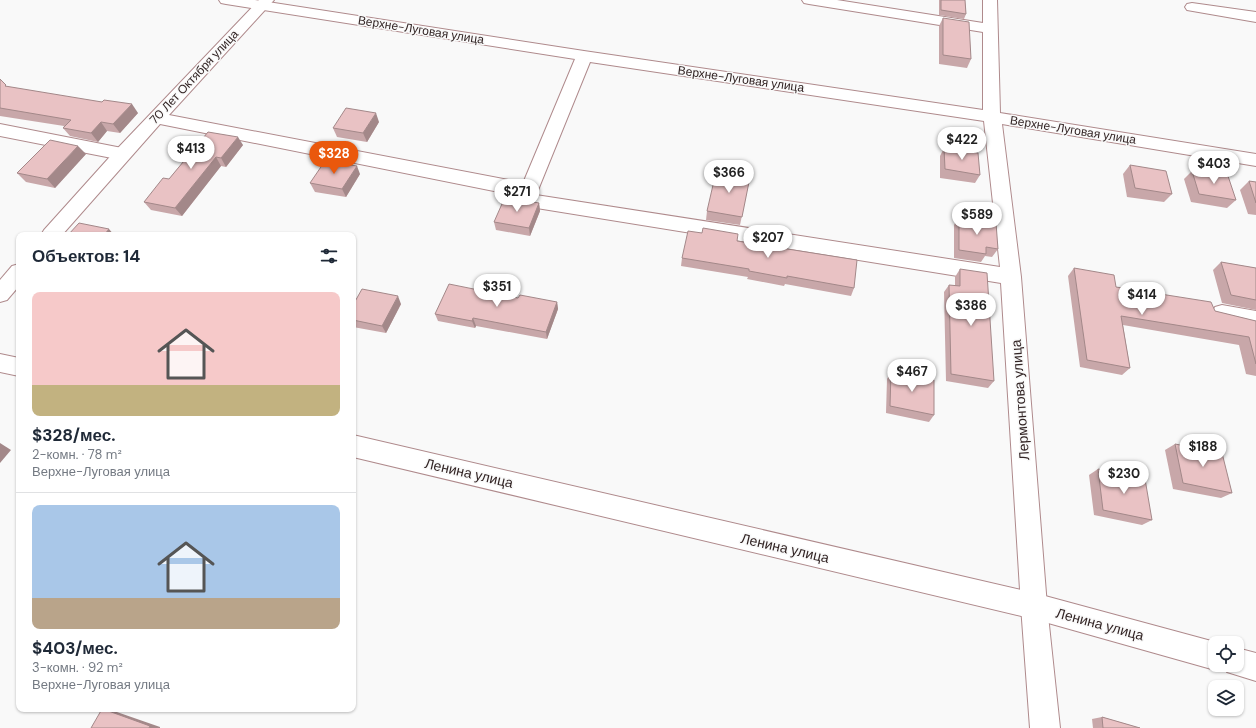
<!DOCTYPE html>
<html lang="ru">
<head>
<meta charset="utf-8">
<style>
	:root { --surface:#fff; --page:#f6f6f7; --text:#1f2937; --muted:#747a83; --line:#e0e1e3; --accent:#ea580c }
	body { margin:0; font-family:"DM Sans",sans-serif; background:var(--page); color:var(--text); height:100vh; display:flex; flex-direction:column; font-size:15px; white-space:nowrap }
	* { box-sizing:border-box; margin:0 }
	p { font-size:13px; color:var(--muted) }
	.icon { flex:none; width:22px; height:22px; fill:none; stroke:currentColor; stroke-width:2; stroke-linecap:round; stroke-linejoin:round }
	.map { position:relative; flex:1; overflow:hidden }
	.sheet { position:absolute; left:16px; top:232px; width:340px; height:480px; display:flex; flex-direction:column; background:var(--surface); border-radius:8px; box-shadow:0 1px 3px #0004 }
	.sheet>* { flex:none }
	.tools { position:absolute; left:1208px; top:636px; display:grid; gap:8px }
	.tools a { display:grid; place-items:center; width:36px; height:36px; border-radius:8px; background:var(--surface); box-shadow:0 1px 3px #0004; font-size:20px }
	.price { position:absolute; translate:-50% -34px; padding:0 9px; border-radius:14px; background:#fff; color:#222; font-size:13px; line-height:26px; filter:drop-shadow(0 1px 2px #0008) }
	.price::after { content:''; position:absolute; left:50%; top:24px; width:12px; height:9px; margin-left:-6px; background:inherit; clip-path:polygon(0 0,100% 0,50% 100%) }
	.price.current { background:var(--accent); color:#fff }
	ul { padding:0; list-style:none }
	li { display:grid; align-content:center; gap:8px; height:212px; padding:0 16px }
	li+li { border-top:1px solid var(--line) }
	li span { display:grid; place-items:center; height:124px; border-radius:8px; color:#555 }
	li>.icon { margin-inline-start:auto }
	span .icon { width:72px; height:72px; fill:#fffc; stroke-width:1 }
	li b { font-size:17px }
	h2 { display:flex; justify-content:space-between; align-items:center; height:48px; padding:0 16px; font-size:17px }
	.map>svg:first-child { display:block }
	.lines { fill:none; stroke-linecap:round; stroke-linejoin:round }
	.street-casing { stroke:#af8a8c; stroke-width:2 }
	.secondary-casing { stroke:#af8a8c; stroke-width:2 }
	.street { fill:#fff; fill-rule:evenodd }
	.secondary { fill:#fff; fill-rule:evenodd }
	.wall { fill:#c8a7a9 }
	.shaded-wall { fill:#a38889 }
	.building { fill:#e9c2c4; stroke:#a38889 }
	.labels { text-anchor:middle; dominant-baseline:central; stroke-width:3; stroke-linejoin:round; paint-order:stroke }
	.far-street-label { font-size:12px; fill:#322424; stroke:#f9f9f9 }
	.street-label { font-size:14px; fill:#322424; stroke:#f9f9f9 }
</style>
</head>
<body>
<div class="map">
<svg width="1256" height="728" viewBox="0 0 1256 728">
	<rect width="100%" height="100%" fill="#f9f9f9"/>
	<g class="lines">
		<defs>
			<g id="street">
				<path d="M219,0H255L584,51L983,110V32L809,4L804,3L802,0H837L983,23V0H997L1000,113L1256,154V166L1002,124L1021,277L1047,606L1060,728H1030L1021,606L1001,283L518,205L516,200L575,59L226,4L221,3ZM590,62L984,121L1000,267L536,195Z"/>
				<polygon points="1192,3 1256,12 1256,22 1187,10 1185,7 1187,4"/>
				<polygon points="0,124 122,148 128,150 131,154 128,158 122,160 0,136"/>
				<polygon points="1222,305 1256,311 1256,329 1215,319 1212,313 1215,307"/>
			</g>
			<g id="secondary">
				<polygon points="259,0 274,0 169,115 529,184 536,186 538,191 536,196 529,198 160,124 62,235 41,235 44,230 116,150"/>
				<polygon points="19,264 19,286 7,300 0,302 0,280 12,266"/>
				<polygon points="0,354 19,358 19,376 0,372"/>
				<polygon points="353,435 1034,593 1215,642 1217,643 1215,643 1215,665 1237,665 1237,648 1256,653 1256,681 1227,672 1225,666 1215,670 1034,619 353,457"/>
			</g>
		</defs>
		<use href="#street" class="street-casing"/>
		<use href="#secondary" class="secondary-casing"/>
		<use href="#street" class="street"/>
		<use href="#secondary" class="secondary"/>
	</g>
	<g class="wall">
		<polygon points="939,0 965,0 966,14 964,19 939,15"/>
		<polygon points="943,18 971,59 967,68 939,64 939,26"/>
		<polygon points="0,79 7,87 138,113 120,133 107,131 98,142 70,136 63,128 64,126 0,116"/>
		<polygon points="379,122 367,142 337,137 333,128"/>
		<polygon points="208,132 243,145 226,167 221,166 182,216 151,210 144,202 169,179"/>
		<polygon points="944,148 980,175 975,183 940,178 940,156"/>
		<polygon points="86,154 55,188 26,182 17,173"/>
		<polygon points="1130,165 1172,194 1164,202 1127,197 1123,174"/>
		<polygon points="1192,171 1236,200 1227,208 1191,202 1184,179"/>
		<polygon points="360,174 346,197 315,192 310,183"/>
		<polygon points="750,177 740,225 706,220 707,211"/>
		<polygon points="1249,181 1256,182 1256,215 1248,214 1240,190"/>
		<polygon points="539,203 540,211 530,236 496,230 494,222"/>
		<polygon points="959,217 998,249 992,257 985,256 981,262 954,258 954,225"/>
		<polygon points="737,241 854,288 851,296 785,284 784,286 747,279 748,277 681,266 682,258"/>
		<polygon points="1221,262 1256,268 1256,310 1222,303 1213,270"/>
		<polygon points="1074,268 1116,287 1256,321 1256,376 1246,374 1239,345 1123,325 1130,368 1122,375 1080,367 1068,276"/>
		<polygon points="960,269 994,381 988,388 946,381 944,292 949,285 955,286 955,277"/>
		<polygon points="518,298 557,302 558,309 547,339 476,326 475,328 438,321 435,314"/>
		<polygon points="401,304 386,333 353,327 353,305"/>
		<polygon points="891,372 934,415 929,422 886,413 887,379"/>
		<polygon points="1175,444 1232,493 1221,498 1173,489 1165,450"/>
		<polygon points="1098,469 1152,520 1142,525 1094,515 1089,475"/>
		<polygon points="1102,717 1140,728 1093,728 1092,719"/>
	</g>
	<g class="shaded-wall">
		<polygon points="132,104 138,113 120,133 113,124"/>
		<polygon points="376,113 379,122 367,142 363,133"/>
		<polygon points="101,122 107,131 98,142 91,133"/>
		<polygon points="238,137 243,145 226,167 221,158"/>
		<polygon points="78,146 86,154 55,188 47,179"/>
		<polygon points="216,157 221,166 182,216 175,208"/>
		<polygon points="357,166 360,174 346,197 342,189"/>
		<polygon points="539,203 540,211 530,236 529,228"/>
		<polygon points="109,229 114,235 104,235"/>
		<polygon points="398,296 401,304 386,333 382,326"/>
		<polygon points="557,302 558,309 547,339 546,332"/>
		<polygon points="473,318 476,326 475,328 472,321"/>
		<polygon points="0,443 11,450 0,463"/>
		<polygon points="103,709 114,711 160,727 160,728 149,728"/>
	</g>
	<g class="building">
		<polygon points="941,0 965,0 966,14 941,10"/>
		<polygon points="943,18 969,22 971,59 943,55"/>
		<polygon points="0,79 6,85 5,86 102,102 104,100 132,104 113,124 101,122 91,133 63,128 71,120 0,108"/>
		<polygon points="346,108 376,113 363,133 333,128"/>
		<polygon points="208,132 238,137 221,158 216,157 175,208 144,202 163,178 169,179"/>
		<polygon points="50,140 78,146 47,179 17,173"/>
		<polygon points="944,148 978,153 980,175 945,169"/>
		<polygon points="325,161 357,166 342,189 310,183"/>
		<polygon points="1130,165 1166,171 1172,194 1135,188"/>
		<polygon points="1192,171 1228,176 1236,200 1199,194"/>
		<polygon points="716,172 750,177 742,217 707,211"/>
		<polygon points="1249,181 1256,182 1256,203"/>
		<polygon points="505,197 539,203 529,228 494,222"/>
		<polygon points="959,217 996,223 998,249 986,247 986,254 959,250"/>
		<polygon points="79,223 109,229 104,235 68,235"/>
		<polygon points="703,228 738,234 737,241 857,260 854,288 787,276 787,278 749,271 749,269 682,258 688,231 702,233"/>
		<polygon points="1221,262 1256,268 1256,300 1231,295"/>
		<polygon points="1074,268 1114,275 1116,287 1211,302 1215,311 1256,321 1256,364 1249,337 1121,316 1130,368 1087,360"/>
		<polygon points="960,269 987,273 994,381 951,374 949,285 960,286"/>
		<polygon points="449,284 518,298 520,295 557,302 546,332 473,318 472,321 435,314"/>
		<polygon points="362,289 398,296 382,326 353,320 353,305"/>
		<polygon points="891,372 934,380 934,415 890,406"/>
		<polygon points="1175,444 1222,453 1232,493 1183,483"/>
		<polygon points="1098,469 1145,479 1152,520 1103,510"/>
		<polygon points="102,709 103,709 150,726 149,728 91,728"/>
		<polygon points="1102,717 1140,728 1103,728"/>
	</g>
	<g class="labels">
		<g class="far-street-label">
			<text transform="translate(421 30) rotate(9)">Верхне-Луговая улица</text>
			<text transform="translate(194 77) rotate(-47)">70 Лет Октября улица</text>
			<text transform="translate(741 79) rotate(8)">Верхне-Луговая улица</text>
			<text transform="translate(1073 130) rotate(9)">Верхне-Луговая улица</text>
		</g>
		<g class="street-label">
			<text transform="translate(1020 400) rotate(-94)">Лермонтова улица</text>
			<text transform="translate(469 473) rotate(13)">Ленина улица</text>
			<text transform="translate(785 548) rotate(13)">Ленина улица</text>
			<text transform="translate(1100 624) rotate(15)">Ленина улица</text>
		</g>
	</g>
</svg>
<div class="tools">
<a><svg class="icon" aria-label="locate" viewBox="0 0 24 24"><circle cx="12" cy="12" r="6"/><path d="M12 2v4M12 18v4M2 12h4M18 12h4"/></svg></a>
<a><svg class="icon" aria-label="layers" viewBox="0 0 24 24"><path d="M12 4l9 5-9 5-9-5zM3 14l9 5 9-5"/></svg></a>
</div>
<b class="price" style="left:962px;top:161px">$422</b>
<b class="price" style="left:191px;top:170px">$413</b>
<b class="price current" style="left:334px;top:175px">$328</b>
<b class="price" style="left:1214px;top:185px">$403</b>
<b class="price" style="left:729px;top:194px">$366</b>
<b class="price" style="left:517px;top:213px">$271</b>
<b class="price" style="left:977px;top:236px">$589</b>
<b class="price" style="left:768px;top:259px">$207</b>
<b class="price" style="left:497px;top:308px">$351</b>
<b class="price" style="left:1142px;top:316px">$414</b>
<b class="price" style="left:971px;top:327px">$386</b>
<b class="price" style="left:912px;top:393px">$467</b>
<b class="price" style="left:1203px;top:468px">$188</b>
<b class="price" style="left:1124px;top:495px">$230</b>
<section class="sheet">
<h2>Объектов: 14<svg class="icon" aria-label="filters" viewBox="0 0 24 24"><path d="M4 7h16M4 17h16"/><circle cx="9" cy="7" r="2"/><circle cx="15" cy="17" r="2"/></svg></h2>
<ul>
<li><span style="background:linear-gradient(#f6c9c9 75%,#c2b280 0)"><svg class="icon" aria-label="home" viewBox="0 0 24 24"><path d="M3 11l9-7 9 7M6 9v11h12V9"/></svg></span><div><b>$328/мес.</b><p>2-комн. · 78 m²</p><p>Верхне-Луговая улица</p></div></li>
<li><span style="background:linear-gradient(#a9c7e8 75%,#b9a48a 0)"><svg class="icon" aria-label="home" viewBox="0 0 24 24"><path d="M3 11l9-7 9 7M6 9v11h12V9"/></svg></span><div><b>$403/мес.</b><p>3-комн. · 92 m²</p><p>Верхне-Луговая улица</p></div></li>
</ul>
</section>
</div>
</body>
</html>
